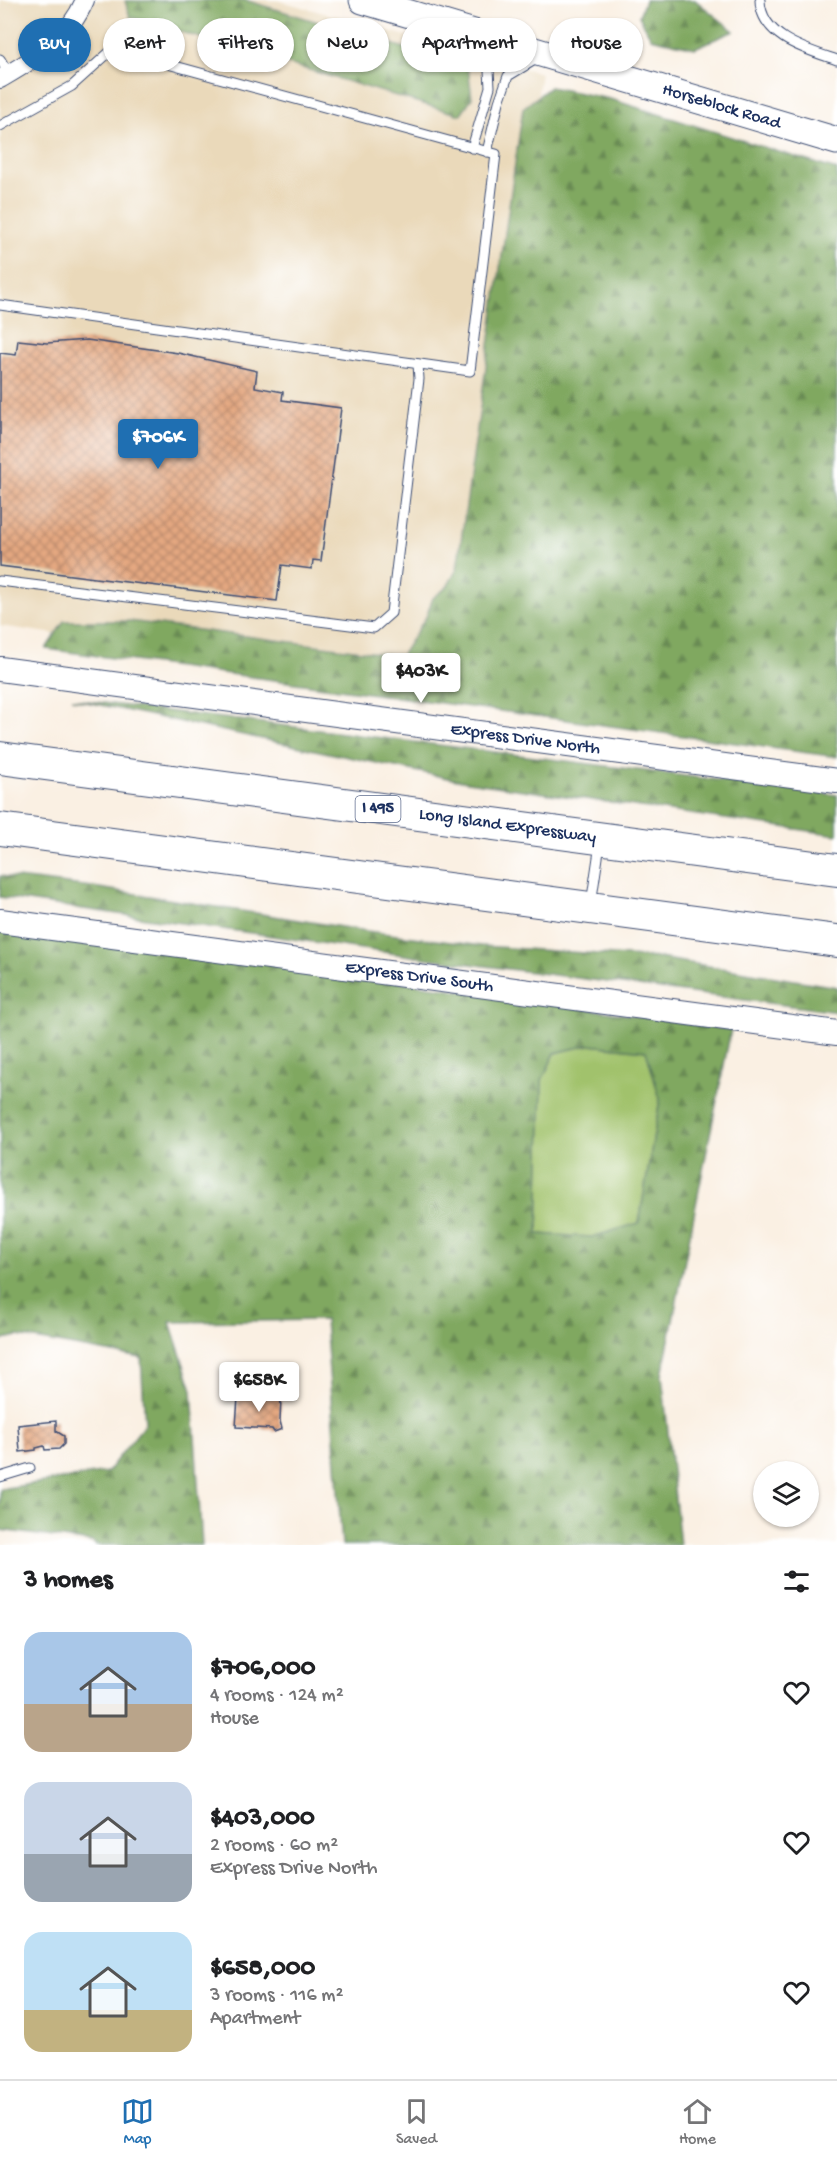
<!DOCTYPE html>
<html lang="en">
<head>
<meta charset="utf-8">
<style>
	:root { --surface:#fff; --page:#f6f6f6; --text:#202124; --muted:#757577; --line:#e0e0e0; --accent:#1f6fb2 }
	body { margin:0; font-family:"Gochi Hand",sans-serif; background:var(--page); color:var(--text); height:100vh; display:flex; flex-direction:column; font-size:22px; white-space:nowrap }
	* { box-sizing:border-box; margin:0 }
	p { font-size:20px; color:var(--muted) }
	.icon { flex:none; width:33px; height:33px; fill:none; stroke:currentColor; stroke-width:2; stroke-linecap:round; stroke-linejoin:round }
	.map { position:relative; height:1545px; overflow:hidden }
	.panel { display:flex; flex-direction:column; background:var(--surface); flex:1 }
	.panel>* { flex:none }
	.guide { position:absolute; left:18px; top:18px; width:801px; height:54px; display:flex; gap:12px }
	.buttons { position:absolute; left:753px; top:1461px; display:grid; gap:12px }
	.buttons a { display:grid; place-items:center; width:66px; height:66px; border-radius:50%; background:var(--surface); box-shadow:0 2px 4px #0004; font-size:30px }
	.price { position:absolute; translate:-50% -51px; padding:0 14px; border-radius:6px; background:#fff; color:#222; font-size:20px; line-height:39px; filter:drop-shadow(0 2px 3px #0008) }
	.price::after { content:''; position:absolute; left:50%; top:36px; width:18px; height:14px; margin-left:-9px; background:inherit; clip-path:polygon(0 0,100% 0,50% 100%) }
	.price.on { background:var(--accent); color:#fff }
	ul { padding:0; list-style:none }
	li { display:flex; align-items:center; gap:18px; height:150px; padding:0 24px }
	li span { display:grid; place-items:center; flex:none; width:168px; height:120px; border-radius:18px; color:#555 }
	li>.icon { margin-inline-start:auto }
	span .icon { width:72px; height:72px; fill:#fffc; stroke-width:1 }
	li b { font-size:26px }
	h2 { display:flex; justify-content:space-between; align-items:center; height:72px; padding:0 24px; font-size:26px }
	.pill { padding:0 21px; border-radius:27px; background:var(--surface); box-shadow:0 2px 4px #0004; font-size:21px; line-height:54px }
	.pill.on { background:var(--accent); color:#fff }
	.dock { display:flex; justify-content:space-around; align-items:center; height:84px; border-top:2px solid var(--line); background:var(--surface); font-size:16px; color:var(--muted) }
	.dock a { display:grid; justify-items:center; gap:3px }
	.dock .on { color:var(--accent) }
	.map>svg:first-child { display:block }
	.built { fill:#ead9ba }
	.green { fill:#a1c26c; stroke:#5e7865; stroke-width:1.5 }
	.forest { fill:url(#forest-firs); stroke:#4e6c5f; stroke-width:1.5; fill-rule:evenodd }
	.building { fill:url(#building-cross-hatch) }
	.lines { fill:none; stroke-linecap:round; stroke-linejoin:round }
	.service-casing { stroke:#3c4c72; stroke-width:11 }
	.minor-casing { stroke:#3c4c72; stroke-width:20 }
	.secondary-casing { stroke:#3c4c72; stroke-width:26 }
	.primary-casing { stroke:#3c4c72; stroke-width:29 }
	.motorway-casing { stroke:#3c4c72; stroke-width:34 }
	.service { stroke:#fff; stroke-width:9 }
	.minor { stroke:#fff; stroke-width:18 }
	.secondary { stroke:#fff; stroke-width:24 }
	.primary { stroke:#fff; stroke-width:27 }
	.motorway { stroke:#fff; stroke-width:32 }
	.labels { text-anchor:middle; dominant-baseline:central; stroke-width:4.5; stroke-linejoin:round; paint-order:stroke }
	.shield { fill:#fff; stroke:#5f6d8e; stroke-width:1.5 }
	.shield-label { font-size:16px; font-weight:bold; fill:#1b2f5e }
	.street-label { font-size:18px; fill:#1b2f5e; stroke:#fff }
</style>
</head>
<body>
<div class="map">
<svg width="837" height="1545" viewBox="0 0 837 1545">
	<defs>
		<pattern id="forest-firs" width="22" height="20" patternUnits="userSpaceOnUse" patternTransform="scale(1.5)"><rect width="22" height="20" fill="#80a860"/><path d="M5 1l3.5 6h-7zM16 11l3.5 6h-7z" fill="#688952"/></pattern>
		<pattern id="building-cross-hatch" width="8" height="8" patternUnits="userSpaceOnUse" patternTransform="scale(1.5)"><rect width="8" height="8" fill="#e4a780"/><path d="M0 0l8 8M0 8l8-8" fill="none" stroke="#b8886c"/></pattern>
	</defs>
	<rect width="100%" height="100%" fill="#fff"/>
	<filter id="ink" filterUnits="userSpaceOnUse"><feTurbulence type="fractalNoise" baseFrequency=".0167" numOctaves="2"/><feDisplacementMap in="SourceGraphic" scale="12" xChannelSelector="R" yChannelSelector="G"/><feConvolveMatrix kernelMatrix="1 2 1 2 8 2 1 2 1" color-interpolation-filters="sRGB"/></filter>
	<filter id="wash" filterUnits="userSpaceOnUse"><feTurbulence type="fractalNoise" baseFrequency=".008" numOctaves="4" result="noise"/><feDisplacementMap in="SourceGraphic" scale="24" xChannelSelector="R" yChannelSelector="G"/><feGaussianBlur stdDeviation="1.35" result="paint"/><feColorMatrix in="noise" values="0 0 0 0 0 0 0 0 0 0 0 0 0 0 0 0 0 1.4 0 .05"/><feComposite in="paint" operator="in"/></filter>
	<g filter="url(#wash)">
		<rect width="100%" height="100%" fill="#faf0e3"/>
		<polygon class="built" points="0,0 277,0 541,73 447,690 0,626"/>
		<polygon class="green" points="589,1045 647,1051 660,1099 639,1223 592,1238 538,1234 542,1080 555,1053"/>
		<g class="forest">
			<polygon points="245,0 468,67 472,98 460,115 130,17 125,1"/>
			<polygon points="645,0 695,0 734,31 695,48 651,38 639,16"/>
			<polygon points="550,87 610,99 837,170 837,757 46,649 64,621 129,621 401,656 426,617 433,598 447,587 457,569 523,108"/>
			<polygon points="72,699 837,795 837,835 467,782"/>
			<polygon points="0,876 93,887 367,931 481,946 659,958 837,987 837,1012 417,957 0,897"/>
			<path d="M0,923L731,1030L662,1375L680,1545H342L325,1320L170,1322L192,1390L202,1545H96L92,1542L0,1530V1489L107,1472L145,1424L141,1358L18,1336L0,1340ZM589,1045L646,1051L660,1099L639,1223L592,1237L538,1234L542,1080L555,1053Z"/>
		</g>
		<g id="blocks">
			<g class="building">
				<polygon points="18,340 47,343 87,340 178,353 257,371 255,387 283,392 282,400 341,408 321,561 313,560 312,569 282,565 277,601 0,566 0,353 16,355"/>
				<polygon points="238,1397 281,1398 280,1421 282,1429 274,1432 272,1429 236,1427"/>
				<polygon points="56,1421 56,1431 64,1436 64,1444 59,1449 45,1450 44,1446 36,1448 36,1450 20,1452 18,1425"/>
			</g>
		</g>
	</g>
	<g filter="url(#ink)">
		<use href="#blocks" fill-opacity="0" stroke="#3c4c72" stroke-width="1.5"/>
		<g class="lines">
			<defs>
				<g id="service">
					<path d="M760,0C761,38 808,50 837,60"/>
					<polyline points="463,38 489,70 490,87 472,148"/>
					<polyline points="0,59 9,74"/>
					<polyline points="0,126 72,86 113,49 496,154 470,371 0,305"/>
					<polyline points="487,152 499,102 508,76 538,58"/>
					<polyline points="0,581 374,628 391,613 419,379 418,364"/>
					<polyline points="591,904 600,844"/>
					<polyline points="0,1477 30,1468"/>
				</g>
				<path id="minor" d="M0,79C36,58 68,40 85,0"/>
				<g id="secondary">
					<path id="s1" d="M0,669L837,781"/>
					<path id="s2" d="M0,921L837,1033"/>
				</g>
				<g id="primary">
					<path id="s3" d="M363,0L837,141"/>
				</g>
				<g id="motorway">
					<path id="s4" d="M0,758L837,870"/>
					<polyline points="0,829 837,941"/>
				</g>
			</defs>
			<use href="#service" class="service-casing"/>
			<use href="#minor" class="minor-casing"/>
			<use href="#secondary" class="secondary-casing"/>
			<use href="#primary" class="primary-casing"/>
			<use href="#motorway" class="motorway-casing"/>
			<use href="#service" class="service"/>
			<use href="#minor" class="minor"/>
			<use href="#secondary" class="secondary"/>
			<use href="#primary" class="primary"/>
			<use href="#motorway" class="motorway"/>
		</g>
	</g>
	<g class="labels">
		<rect class="shield" x="355.5" y="796" width="45" height="26" rx="4.5"/>
		<g class="shield-label">
			<text x="378" y="809">I 495</text>
		</g>
		<g class="street-label">
			<text stroke="none"><textPath href="#s3" startOffset="374">Horseblock Road</textPath></text>
			<text stroke="none"><textPath href="#s1" startOffset="530">Express Drive North</textPath></text>
			<text stroke="none"><textPath href="#s4" startOffset="512">Long Island Expressway</textPath></text>
			<text stroke="none"><textPath href="#s2" startOffset="423">Express Drive South</textPath></text>
		</g>
	</g>
</svg>
<div class="buttons">
<a><svg class="icon" aria-label="layers" viewBox="0 0 24 24"><path d="M12 4l9 5-9 5-9-5zM3 14l9 5 9-5"/></svg></a>
</div>
<b class="price on" style="left:158px;top:470px">$706K</b>
<b class="price" style="left:421px;top:704px">$403K</b>
<b class="price" style="left:259px;top:1413px">$658K</b>
<div class="guide">
<a class="pill on">Buy</a>
<a class="pill">Rent</a>
<a class="pill">Filters</a>
<a class="pill">New</a>
<a class="pill">Apartment</a>
<a class="pill">House</a>
</div>
</div>
<section class="panel">
<h2>3 homes<svg class="icon" aria-label="filters" viewBox="0 0 24 24"><path d="M4 7h16M4 17h16"/><circle cx="9" cy="7" r="2"/><circle cx="15" cy="17" r="2"/></svg></h2>
<ul>
<li><span style="background:linear-gradient(#a9c7e8 60%,#b9a48a 0)"><svg class="icon" aria-label="home" viewBox="0 0 24 24"><path d="M3 11l9-7 9 7M6 9v11h12V9"/></svg></span><div><b>$706,000</b><p>4 rooms · 124 m²</p><p>House</p></div><svg class="icon" aria-label="heart" viewBox="0 0 24 24"><path d="M12 20l-8-8c-3-5 5-10 8-4 3-6 11-1 8 4z"/></svg></li>
<li><span style="background:linear-gradient(#c9d6e8 60%,#9aa5b1 0)"><svg class="icon" aria-label="home" viewBox="0 0 24 24"><path d="M3 11l9-7 9 7M6 9v11h12V9"/></svg></span><div><b>$403,000</b><p>2 rooms · 60 m²</p><p>Express Drive North</p></div><svg class="icon" aria-label="heart" viewBox="0 0 24 24"><path d="M12 20l-8-8c-3-5 5-10 8-4 3-6 11-1 8 4z"/></svg></li>
<li><span style="background:linear-gradient(#bfe0f5 65%,#c2b280 0)"><svg class="icon" aria-label="home" viewBox="0 0 24 24"><path d="M3 11l9-7 9 7M6 9v11h12V9"/></svg></span><div><b>$658,000</b><p>3 rooms · 116 m²</p><p>Apartment</p></div><svg class="icon" aria-label="heart" viewBox="0 0 24 24"><path d="M12 20l-8-8c-3-5 5-10 8-4 3-6 11-1 8 4z"/></svg></li>
</ul>
</section>
<nav class="dock">
<a class="on"><svg class="icon" aria-label="map" viewBox="0 0 24 24"><path d="M3 6l6-2 6 2 6-2v14l-6 2-6-2-6 2zM9 4v14M15 6v14"/></svg>Map</a>
<a><svg class="icon" aria-label="saved" viewBox="0 0 24 24"><path d="M7 4h10v16l-5-4-5 4z"/></svg>Saved</a>
<a><svg class="icon" aria-label="home" viewBox="0 0 24 24"><path d="M3 11l9-7 9 7M6 9v11h12V9"/></svg>Home</a>
</nav>
</body>
</html>
